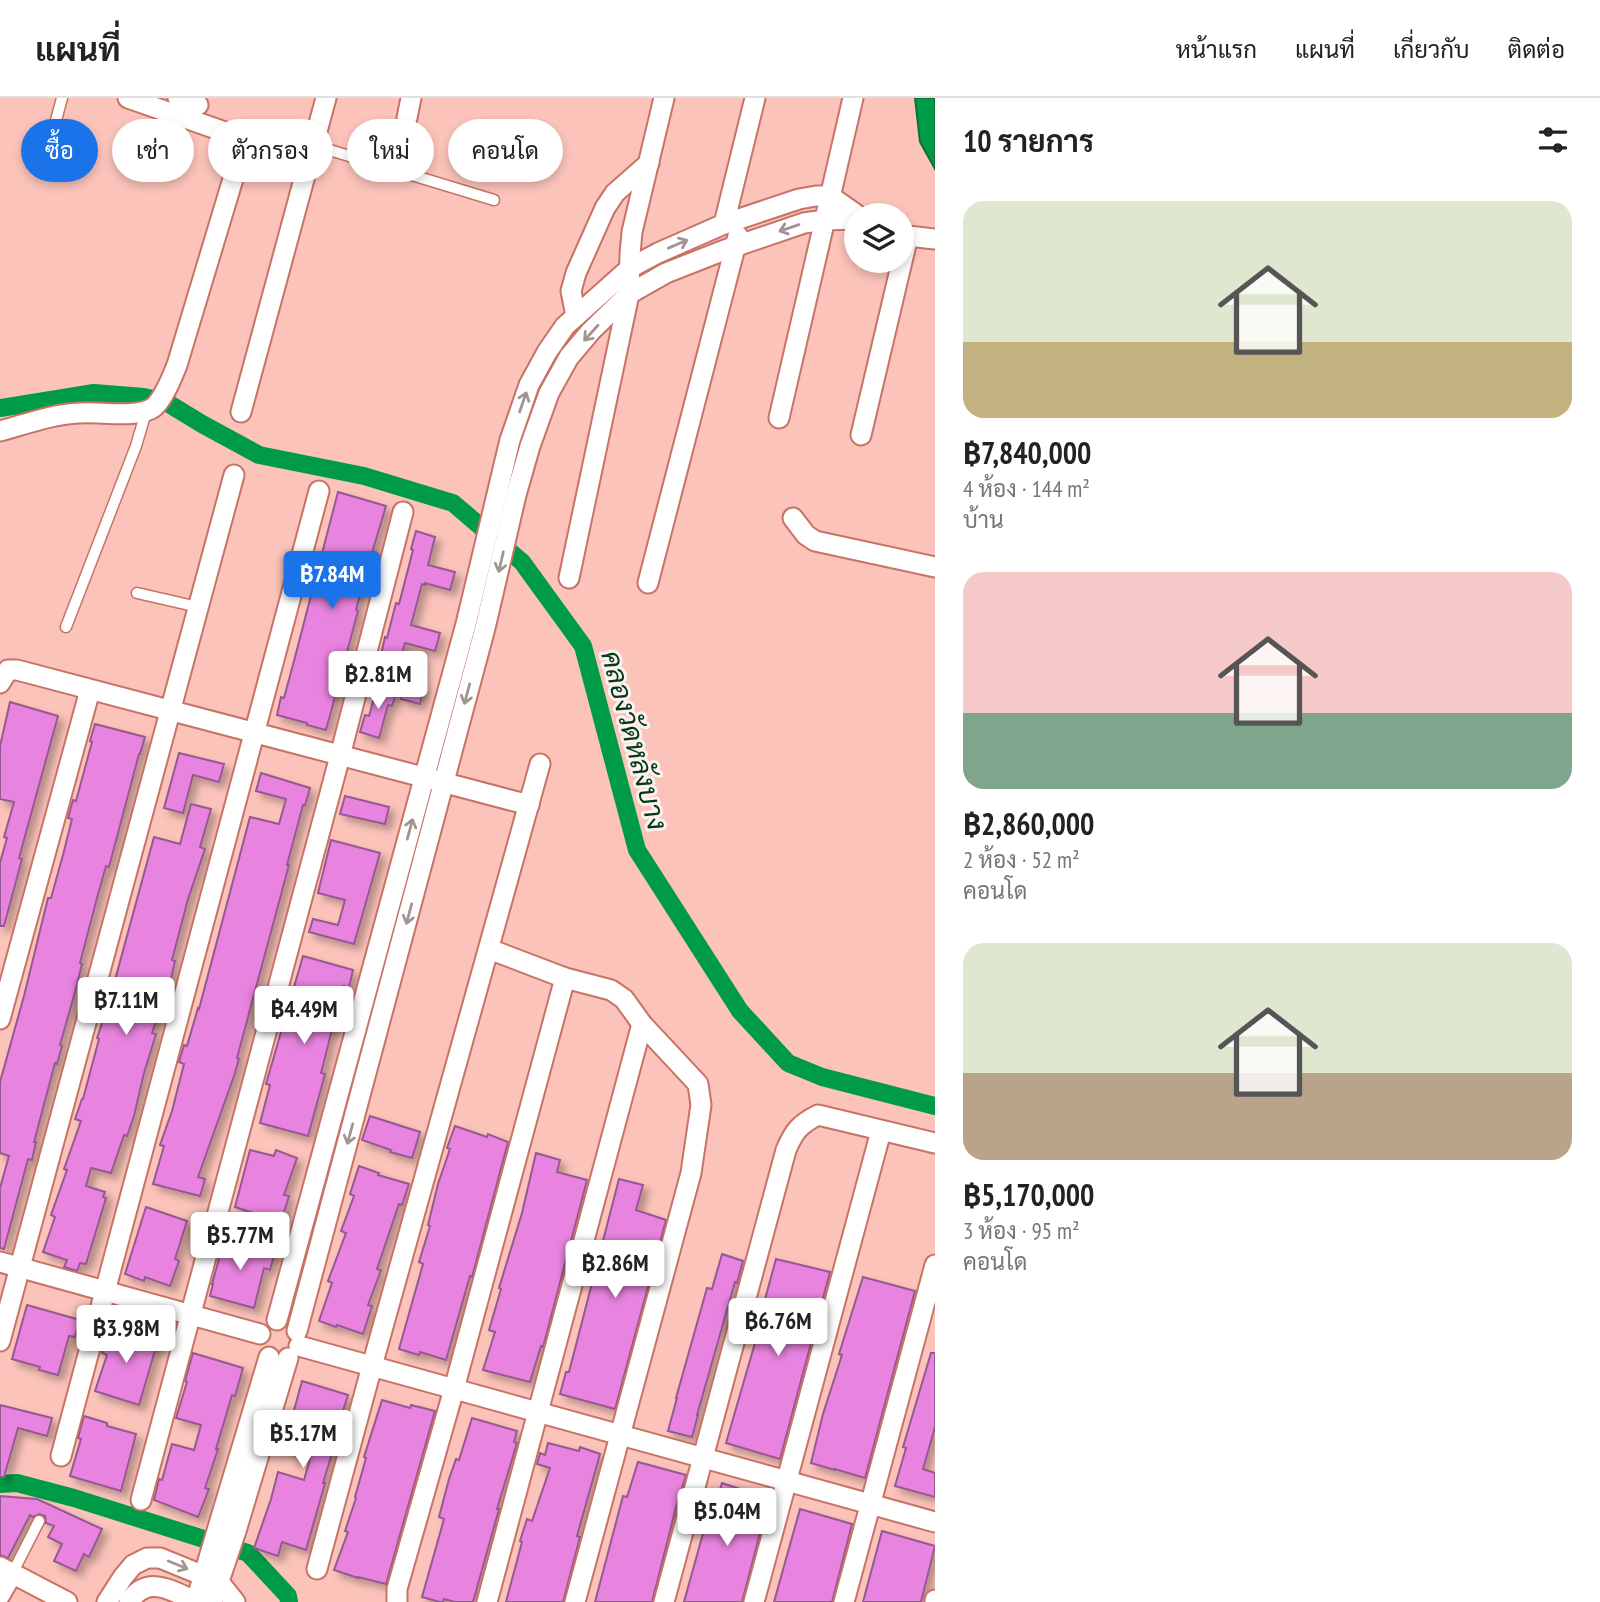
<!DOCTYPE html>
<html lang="th">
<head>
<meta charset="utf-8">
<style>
	:root { --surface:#fff; --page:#f6f6f6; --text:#222; --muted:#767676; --line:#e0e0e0; --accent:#1a73e8 }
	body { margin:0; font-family:"PT Sans Narrow",Sarabun,sans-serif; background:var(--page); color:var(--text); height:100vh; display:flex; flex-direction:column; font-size:26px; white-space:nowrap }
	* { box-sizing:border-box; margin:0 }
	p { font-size:23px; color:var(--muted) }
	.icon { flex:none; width:38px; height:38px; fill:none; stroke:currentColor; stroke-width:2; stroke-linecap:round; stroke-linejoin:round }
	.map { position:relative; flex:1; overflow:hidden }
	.sheet { display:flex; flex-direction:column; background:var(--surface); width:665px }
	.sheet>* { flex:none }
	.top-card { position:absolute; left:21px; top:21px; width:665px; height:63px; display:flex; gap:14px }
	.buttons { position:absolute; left:844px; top:105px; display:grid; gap:14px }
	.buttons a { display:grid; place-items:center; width:70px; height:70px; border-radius:50%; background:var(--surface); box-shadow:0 4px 10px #0003; font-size:35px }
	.price { position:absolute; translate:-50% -60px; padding:0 16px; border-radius:7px; background:#fff; color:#222; font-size:23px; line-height:46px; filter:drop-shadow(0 2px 4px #0008) }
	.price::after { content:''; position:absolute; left:50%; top:42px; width:21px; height:16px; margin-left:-10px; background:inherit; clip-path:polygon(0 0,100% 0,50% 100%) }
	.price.selected { background:var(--accent); color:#fff }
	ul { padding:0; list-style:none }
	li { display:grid; align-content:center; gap:14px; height:371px; padding:0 28px }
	li span { display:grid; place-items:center; height:217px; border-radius:21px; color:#555 }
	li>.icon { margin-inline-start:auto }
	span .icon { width:126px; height:126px; fill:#fffc; stroke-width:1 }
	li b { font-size:30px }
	h2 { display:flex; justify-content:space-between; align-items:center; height:84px; padding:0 28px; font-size:30px }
	.pill { padding:0 24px; border-radius:32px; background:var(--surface); box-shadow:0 4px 10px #0003; font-size:24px; line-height:63px }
	.pill.selected { background:var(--accent); color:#fff }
	header { display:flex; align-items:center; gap:42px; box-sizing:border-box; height:98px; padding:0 35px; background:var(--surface); border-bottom:2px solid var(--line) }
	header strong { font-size:33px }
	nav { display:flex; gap:38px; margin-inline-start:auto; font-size:24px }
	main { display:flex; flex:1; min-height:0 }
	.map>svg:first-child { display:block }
	.water { fill:#009b47; stroke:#0f7235; stroke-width:2 }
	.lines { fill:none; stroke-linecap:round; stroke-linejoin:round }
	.canal { stroke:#009b47; stroke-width:18 }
	.building { fill:#e884df; stroke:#955990; stroke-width:2; filter:url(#shadow) }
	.lane-casing { stroke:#c77365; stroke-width:13 }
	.street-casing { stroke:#c77365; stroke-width:23 }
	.lane { stroke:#fff; stroke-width:10 }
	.street { stroke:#fff; stroke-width:19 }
	.oneway { stroke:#a29492 }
	.labels { text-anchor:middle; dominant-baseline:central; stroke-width:6; stroke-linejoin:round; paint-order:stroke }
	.water-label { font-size:28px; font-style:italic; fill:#043817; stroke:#fbf1ef }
</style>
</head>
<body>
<header>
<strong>แผนที่</strong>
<nav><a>หน้าแรก</a><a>แผนที่</a><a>เกี่ยวกับ</a><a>ติดต่อ</a></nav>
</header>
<main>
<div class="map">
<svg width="935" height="1504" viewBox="0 0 935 1504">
	<defs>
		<filter id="shadow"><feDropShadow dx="5.5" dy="5.5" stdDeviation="3.5" flood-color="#0004"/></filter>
	</defs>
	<rect width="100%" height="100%" fill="#fbc3b9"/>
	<polygon class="water" points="915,0 935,0 935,71 920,44"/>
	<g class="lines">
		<g class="canal">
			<polyline points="0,310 94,295 144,299 166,304 202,326 259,357 364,378 453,405 522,464 583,548 637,752 740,913 788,965 822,979 935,1008"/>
			<polyline points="0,1386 17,1385 74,1400 248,1455 288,1498 289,1504"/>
		</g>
	</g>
	<g class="building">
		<polygon points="338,394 386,408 363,485 356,512 358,513 326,632 307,627 307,625 277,617 281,599 284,600 294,563"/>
		<polygon points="416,433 435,439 428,467 455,474 450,492 425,485 425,487 422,486 411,527 440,535 435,553 405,545 400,562 381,557 385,539 387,540 396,505 399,506 413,452 411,451"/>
		<polygon points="405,583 424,588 420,606 401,601"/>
		<polygon points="378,586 397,591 392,608 388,607 379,640 360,634 365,617 369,618"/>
		<polygon points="10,604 58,618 19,760 22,761 4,828 0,828 0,765 7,740 4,739 14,704 0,701 0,648"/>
		<polygon points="95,626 145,639 140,656 139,656 109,769 106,768 97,800 80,865 82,866 75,894 60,947 62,948 57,966 55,965 34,1044 36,1044 32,1062 28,1061 4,1151 0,1150 0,1090 9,1058 0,1055 0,984 24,898 48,800 51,800 63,757 72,721 68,720 73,702 76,703 92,644 90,643"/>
		<polygon points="179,655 224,666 219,684 193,677 183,715 164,710"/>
		<polygon points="261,675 310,690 305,707 303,707 287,767 289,767 237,960 239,961 234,978 198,1079 205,1081 200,1098 153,1086 164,1048 160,1047 172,1013 184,966 179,964 184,947 187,948 198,910 199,911 250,719 279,726 286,701 256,693"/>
		<polygon points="345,698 389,709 385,726 340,716"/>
		<polygon points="191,706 211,711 200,749 205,751 188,801 172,862 175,863 171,881 152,935 156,936 144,975 134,1018 127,1038 124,1037 111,1075 91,1070 86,1088 105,1094 103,1099 106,1100 86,1166 80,1165 77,1173 64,1169 67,1162 43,1154 55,1119 51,1117 67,1072 64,1071 81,1023 75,1021 82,1001 83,1001 99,941 97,940 110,902 106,901 113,881 115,882 154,739 180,746"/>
		<polygon points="331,742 380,755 354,846 309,834 313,821 338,827 345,802 318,795"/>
		<polygon points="303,858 353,872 349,889 343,888 321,975 325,976 308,1038 260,1025 270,987 266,986"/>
		<polygon points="370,1018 420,1034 412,1060 390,1054 391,1052 362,1042"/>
		<polygon points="455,1028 487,1039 488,1036 508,1044 472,1179 470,1178 446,1262 420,1254 419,1257 399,1251 423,1166 419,1164 430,1128 428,1127 438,1086 450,1051 447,1050"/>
		<polygon points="250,1052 274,1058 276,1052 297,1060 284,1097 289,1098 281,1124 235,1109"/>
		<polygon points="536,1055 560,1062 557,1074 587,1082 543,1249 541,1248 530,1284 483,1272 495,1234 489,1232 501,1191 499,1190 522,1115"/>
		<polygon points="359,1068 379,1075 378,1077 409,1086 402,1107 399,1106 377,1171 381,1172 368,1207 372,1208 363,1236 337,1227 336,1229 319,1223 332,1185 328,1183 346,1135 341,1133 354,1098 350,1096"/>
		<polygon points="619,1081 643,1087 636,1112 666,1122 615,1311 560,1296 566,1274 569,1274"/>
		<polygon points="146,1109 187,1123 175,1161 179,1163 170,1188 145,1179 144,1183 125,1176"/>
		<polygon points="225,1139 275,1154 270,1172 264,1170 254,1210 210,1198 213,1186 212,1186"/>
		<polygon points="722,1156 743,1163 737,1185 735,1184 697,1317 698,1317 692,1339 668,1333 677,1300 676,1300 707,1190 712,1191"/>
		<polygon points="776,1161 830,1174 780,1361 726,1345 757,1238 755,1238"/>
		<polygon points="863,1179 915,1193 865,1380 835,1371 835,1372 811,1365 823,1316 842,1257 839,1256"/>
		<polygon points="27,1207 80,1222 75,1239 69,1238 58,1277 39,1272 40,1269 12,1261"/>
		<polygon points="110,1227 158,1242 139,1307 95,1293 107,1257 102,1255"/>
		<polygon points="193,1255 243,1270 235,1298 232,1297 216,1351 218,1351 205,1390 209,1391 198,1419 154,1402 159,1381 162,1382 172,1346 194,1352 201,1327 176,1320 187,1284 185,1283"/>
		<polygon points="931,1255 935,1255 935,1329 923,1371 935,1375 935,1399 895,1388 906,1350 903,1349"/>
		<polygon points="302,1283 348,1297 336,1335 338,1336 323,1385 325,1385 306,1452 282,1444 278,1458 254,1450 271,1401 278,1374 304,1382 311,1357 284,1349"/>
		<polygon points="382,1302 410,1310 411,1307 435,1313 386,1486 358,1479 358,1480 334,1472 348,1434 345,1433 356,1400 355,1399 366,1360 364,1359"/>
		<polygon points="0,1307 52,1320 47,1338 18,1330 4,1379 0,1379"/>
		<polygon points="84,1318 107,1325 107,1328 136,1336 121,1393 70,1378 81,1341 78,1340"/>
		<polygon points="472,1320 517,1333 514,1344 517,1345 497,1411 499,1411 473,1504 455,1504 444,1501 443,1504 440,1504 422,1499 444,1421 439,1419 449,1381 456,1361 459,1362"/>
		<polygon points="548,1345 579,1353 580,1349 600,1356 577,1438 580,1439 563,1504 506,1504 522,1444 520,1443 527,1421 532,1423 550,1370 537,1366 540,1355 545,1357"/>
		<polygon points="638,1364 686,1377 675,1413 652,1504 595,1504 623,1398 627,1399"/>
		<polygon points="722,1385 767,1400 756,1434 760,1435 742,1504 684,1504 707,1421 710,1422"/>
		<polygon points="0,1398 37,1401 102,1431 89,1459 84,1456 76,1473 54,1463 62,1446 48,1439 54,1428 46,1425 45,1418 39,1416 33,1419 30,1417 8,1460 0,1457"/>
		<polygon points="800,1411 852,1426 832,1504 774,1504"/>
		<polygon points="882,1433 935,1448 921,1504 863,1504"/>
	</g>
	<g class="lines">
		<defs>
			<g id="lane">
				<polyline points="313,47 494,102"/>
				<polyline points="42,74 62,0"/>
				<polyline points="137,495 198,509"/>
				<polyline points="66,529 136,348 146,314"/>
				<polyline points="12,1476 39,1423"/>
			</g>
			<g id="street">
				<polyline points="178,0 198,7"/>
				<polyline points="407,20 411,0"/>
				<polyline points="724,126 755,0"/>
				<polyline points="901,135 908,138 935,141"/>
				<polyline points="576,218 571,193 576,175 605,110 615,95 649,65"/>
				<polyline points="241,314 326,0"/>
				<polyline points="779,320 853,0"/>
				<path d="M0,333C26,326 53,316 79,315C98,313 139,321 154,309C164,300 172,279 177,267L245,41L128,0"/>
				<polyline points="861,337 908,138"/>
				<polyline points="793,420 806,437 815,443 935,469"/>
				<polyline points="569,480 629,196 630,156 632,134 664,0"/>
				<polyline points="648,485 738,138"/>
				<polyline points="0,585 8,572 17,572 529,707"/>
				<polyline points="489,851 565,880 611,892 624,901 642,926 698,986 701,1007 691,1075 575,1504"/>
				<polyline points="0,921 90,592"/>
				<polyline points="0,1164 260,1236"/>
				<polyline points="277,1222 466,526 510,342 529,287 547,254 565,228 630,170 658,155 724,126 799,101 816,98 830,98 857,117"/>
				<polyline points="297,1233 485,530 516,397 530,348 549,295 569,259 591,233 629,196 666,175 722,153 804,125 825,122 856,121"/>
				<polyline points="0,1243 234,377"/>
				<polyline points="299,1248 935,1424"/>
				<polyline points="61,1358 319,393"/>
				<polyline points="141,1402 340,658 403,414"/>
				<polyline points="0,1469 67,1504"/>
				<polyline points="317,1471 372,1268 540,666"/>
				<polyline points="0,1497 12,1476"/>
				<polyline points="196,1503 269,1259"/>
				<polyline points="107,1504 123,1479 133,1467 147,1460 160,1460 219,1484 235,1504"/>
				<path d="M129,1504C148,1475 173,1494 198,1504"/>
				<polyline points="212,1504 236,1433 288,1260"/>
				<polyline points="397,1504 397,1491 454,1291 565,880"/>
				<polyline points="487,1504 642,926"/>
				<path d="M664,1504L786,1052C794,1033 800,1026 818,1017L935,1045"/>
				<polyline points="754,1504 881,1033"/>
				<polyline points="844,1504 935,1167"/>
				<polyline points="935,1504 935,1502"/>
			</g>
		</defs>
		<use href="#lane" class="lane-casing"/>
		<use href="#street" class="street-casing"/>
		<use href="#lane" class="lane"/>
		<use href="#street" class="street"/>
	</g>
	<defs><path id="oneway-shaft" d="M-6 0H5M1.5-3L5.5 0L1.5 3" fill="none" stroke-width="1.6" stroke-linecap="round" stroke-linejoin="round" transform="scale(1.75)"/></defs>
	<g class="oneway">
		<use href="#oneway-shaft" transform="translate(789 130) rotate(161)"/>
		<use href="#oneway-shaft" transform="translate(678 146) rotate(-23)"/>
		<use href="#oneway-shaft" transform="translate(591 235) rotate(132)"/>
		<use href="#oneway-shaft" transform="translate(523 304) rotate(-71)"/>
		<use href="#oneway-shaft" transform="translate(501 464) rotate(103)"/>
		<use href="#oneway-shaft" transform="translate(467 596) rotate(105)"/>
		<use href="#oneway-shaft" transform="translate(410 731) rotate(-75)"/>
		<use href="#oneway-shaft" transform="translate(409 816) rotate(105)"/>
		<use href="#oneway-shaft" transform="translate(350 1036) rotate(105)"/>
		<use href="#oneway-shaft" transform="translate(178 1467) rotate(22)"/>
	</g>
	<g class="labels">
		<g class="water-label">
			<text transform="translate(635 642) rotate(75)">คลองวัดหลังบาง</text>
		</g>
	</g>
</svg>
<div class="buttons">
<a><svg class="icon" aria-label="layers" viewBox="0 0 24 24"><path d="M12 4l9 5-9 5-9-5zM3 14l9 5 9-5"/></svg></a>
</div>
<b class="price selected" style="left:332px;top:513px">฿7.84M</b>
<b class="price" style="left:378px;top:613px">฿2.81M</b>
<b class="price" style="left:126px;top:939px">฿7.11M</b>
<b class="price" style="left:304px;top:948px">฿4.49M</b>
<b class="price" style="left:240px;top:1174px">฿5.77M</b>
<b class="price" style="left:615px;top:1202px">฿2.86M</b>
<b class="price" style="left:778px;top:1260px">฿6.76M</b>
<b class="price" style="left:126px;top:1267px">฿3.98M</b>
<b class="price" style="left:303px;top:1372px">฿5.17M</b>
<b class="price" style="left:727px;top:1450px">฿5.04M</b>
<div class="top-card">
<a class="pill selected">ซื้อ</a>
<a class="pill">เช่า</a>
<a class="pill">ตัวกรอง</a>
<a class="pill">ใหม่</a>
<a class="pill">คอนโด</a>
</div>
</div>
<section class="sheet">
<h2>10 รายการ<svg class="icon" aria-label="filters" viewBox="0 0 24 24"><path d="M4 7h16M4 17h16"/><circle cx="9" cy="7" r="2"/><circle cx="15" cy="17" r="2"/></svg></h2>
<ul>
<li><span style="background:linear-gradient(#dfe7d0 65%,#c2b280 0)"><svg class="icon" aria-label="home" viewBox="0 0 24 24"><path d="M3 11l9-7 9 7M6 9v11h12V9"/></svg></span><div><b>฿7,840,000</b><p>4 ห้อง · 144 m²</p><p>บ้าน</p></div></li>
<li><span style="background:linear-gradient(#f6c9c9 65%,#7fa58c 0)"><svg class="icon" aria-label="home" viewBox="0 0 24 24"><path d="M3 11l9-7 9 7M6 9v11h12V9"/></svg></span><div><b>฿2,860,000</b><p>2 ห้อง · 52 m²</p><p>คอนโด</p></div></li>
<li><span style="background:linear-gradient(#dfe7d0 60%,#b9a48a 0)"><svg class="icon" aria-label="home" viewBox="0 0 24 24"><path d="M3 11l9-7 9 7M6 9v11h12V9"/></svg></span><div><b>฿5,170,000</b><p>3 ห้อง · 95 m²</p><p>คอนโด</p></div></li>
</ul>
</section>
</main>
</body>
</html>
